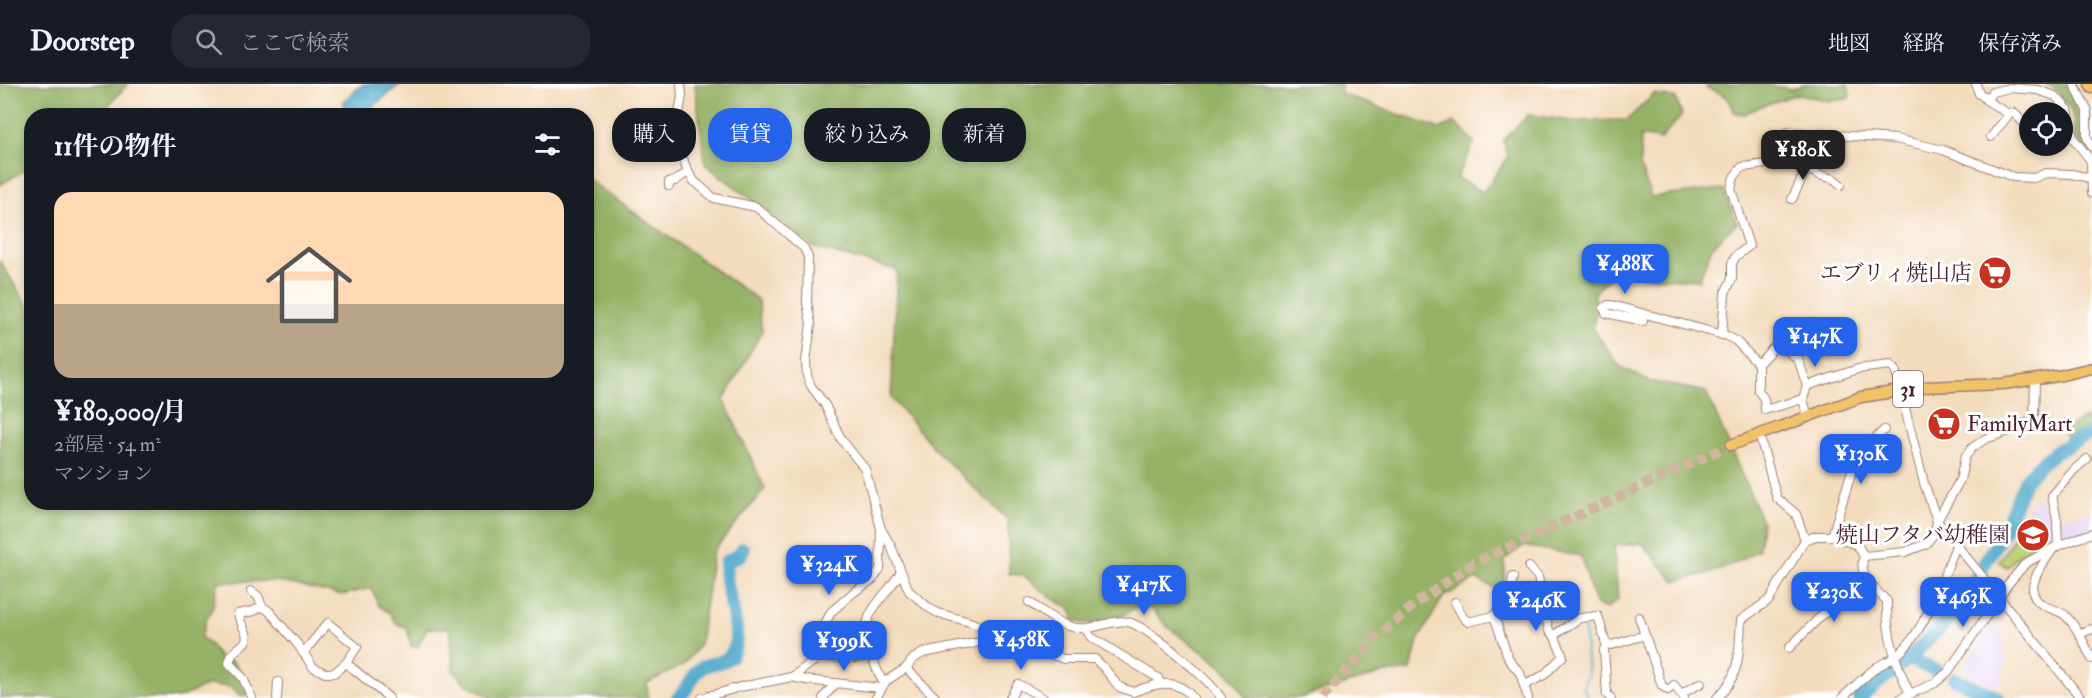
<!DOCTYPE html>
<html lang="ja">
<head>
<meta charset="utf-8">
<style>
	:root { --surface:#171b24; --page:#242831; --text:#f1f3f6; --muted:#9ea1a6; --line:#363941; --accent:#2563eb }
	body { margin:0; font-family:"IM FELL Double Pica","Noto Serif JP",serif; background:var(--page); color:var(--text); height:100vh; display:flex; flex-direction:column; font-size:22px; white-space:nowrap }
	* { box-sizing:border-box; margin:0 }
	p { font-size:20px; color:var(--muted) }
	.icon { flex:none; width:33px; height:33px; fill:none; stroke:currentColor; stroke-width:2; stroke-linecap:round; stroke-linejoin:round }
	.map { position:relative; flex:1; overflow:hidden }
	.side { position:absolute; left:24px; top:24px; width:570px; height:402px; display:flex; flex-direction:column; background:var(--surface); border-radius:24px; box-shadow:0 3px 9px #0003 }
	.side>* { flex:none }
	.hud { position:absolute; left:612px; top:24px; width:570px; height:54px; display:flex; gap:12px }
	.fabs { position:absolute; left:2019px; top:18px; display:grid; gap:12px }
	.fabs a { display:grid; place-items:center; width:54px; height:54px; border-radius:50%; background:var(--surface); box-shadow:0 3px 9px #0003; font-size:30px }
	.price { position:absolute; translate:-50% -51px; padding:0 14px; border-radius:12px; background:var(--accent); color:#fff; font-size:20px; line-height:39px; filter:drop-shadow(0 2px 3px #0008) }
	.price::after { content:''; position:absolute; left:50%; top:36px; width:18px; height:14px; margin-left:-9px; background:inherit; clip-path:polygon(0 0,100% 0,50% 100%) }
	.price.current { background:#222; color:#fff }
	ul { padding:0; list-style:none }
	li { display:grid; align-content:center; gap:12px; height:318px; padding:0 30px }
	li+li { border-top:2px solid var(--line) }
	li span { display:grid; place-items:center; height:186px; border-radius:18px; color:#555 }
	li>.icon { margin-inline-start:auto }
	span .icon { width:108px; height:108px; fill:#fffc; stroke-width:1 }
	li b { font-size:26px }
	h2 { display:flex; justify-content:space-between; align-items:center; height:72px; padding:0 30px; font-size:26px }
	.pill { padding:0 21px; border-radius:24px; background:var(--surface); box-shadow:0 3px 9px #0003; font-size:21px; line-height:54px }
	.pill.current { background:var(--accent); color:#fff }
	header { display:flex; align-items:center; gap:36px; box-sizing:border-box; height:84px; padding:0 30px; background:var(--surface); border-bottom:2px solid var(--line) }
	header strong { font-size:28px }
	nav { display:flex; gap:33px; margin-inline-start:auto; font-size:21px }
	.search { width:420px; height:54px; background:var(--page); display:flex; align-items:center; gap:15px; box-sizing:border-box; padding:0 21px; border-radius:24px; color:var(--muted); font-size:22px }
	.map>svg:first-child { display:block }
	.built { fill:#e6d2f0 }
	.green { fill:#bcd074; stroke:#837850; stroke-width:1.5 }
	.forest { fill:#95b266; stroke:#706848; stroke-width:1.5 }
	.water { fill:#4ba6c9; stroke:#4a627a; stroke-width:1.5 }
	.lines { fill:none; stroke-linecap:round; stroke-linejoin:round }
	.stream { stroke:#4ba6c9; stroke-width:2 }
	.river { stroke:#4ba6c9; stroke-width:14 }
	.major-tunnel { stroke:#d1b59f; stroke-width:10; stroke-dasharray:10 5; stroke-linecap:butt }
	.minor-casing { stroke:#9e7d74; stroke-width:10 }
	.major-casing { stroke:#9e7d74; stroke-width:13 }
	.minor { stroke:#fff; stroke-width:8 }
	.major { stroke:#f1c369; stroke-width:10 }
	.labels { text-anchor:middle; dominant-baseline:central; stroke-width:6; stroke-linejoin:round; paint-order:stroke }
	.shield { fill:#fff; stroke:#80626b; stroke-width:1.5 }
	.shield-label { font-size:21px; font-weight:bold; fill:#4a1f2b }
	.poi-label { font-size:22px; fill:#4a1f2b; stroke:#fff; text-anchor:end }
</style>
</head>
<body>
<header>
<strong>Doorstep</strong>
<div class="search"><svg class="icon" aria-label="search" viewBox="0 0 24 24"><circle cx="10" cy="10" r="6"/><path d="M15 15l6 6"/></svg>ここで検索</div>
<nav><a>地図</a><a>経路</a><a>保存済み</a></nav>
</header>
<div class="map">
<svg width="2092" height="614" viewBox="0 0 2092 614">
	<rect width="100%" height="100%" fill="#fff"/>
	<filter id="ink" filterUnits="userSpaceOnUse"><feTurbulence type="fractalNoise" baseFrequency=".0167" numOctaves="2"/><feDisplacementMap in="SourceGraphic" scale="12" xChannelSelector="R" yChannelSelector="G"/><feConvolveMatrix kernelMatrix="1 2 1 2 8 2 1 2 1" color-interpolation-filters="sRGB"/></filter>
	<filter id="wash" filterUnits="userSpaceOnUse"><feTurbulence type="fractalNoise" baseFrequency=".008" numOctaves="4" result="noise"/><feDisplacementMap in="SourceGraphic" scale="24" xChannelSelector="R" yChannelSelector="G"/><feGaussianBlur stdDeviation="1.35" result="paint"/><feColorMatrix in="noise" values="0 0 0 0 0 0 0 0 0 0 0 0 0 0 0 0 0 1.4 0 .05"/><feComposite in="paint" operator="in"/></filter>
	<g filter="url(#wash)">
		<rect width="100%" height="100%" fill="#f3dbbc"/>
		<g class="built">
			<polygon points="2035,414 2045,419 2047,426 2055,434 2055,444 2051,458 2018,473 2007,484 1997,478"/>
			<polygon points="2092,426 2092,445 2061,456 2060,435"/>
			<polygon points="1993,539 2004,550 2004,570 2008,571 1998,604 1967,590 1964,582 1971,574 1983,550"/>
		</g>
		<polygon class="green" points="2019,445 2032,452 2029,460 2032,462 2031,465 2018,471 2007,483 1999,478"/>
		<g class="forest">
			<polygon points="0,0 128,0 100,31 32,32 31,82 0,101"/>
			<path d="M695,0H1341V10L1440,45L1454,38L1474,58L1457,94L1483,108L1508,73L1503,56L1528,31L1573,37L1627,36L1654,10L1676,15L1682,31L1660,56L1641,52L1640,81L1651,113L1723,105L1737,139L1712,163L1699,196L1614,191L1601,201L1595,209L1596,226L1593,244L1619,282L1648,297L1706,308L1762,437L1759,465C1727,486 1710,490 1674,497L1642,459L1614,462L1618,515L1607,525L1599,522L1594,517L1581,472L1523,462L1505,475L1504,509L1476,495L1443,513L1418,556L1411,586L1380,590L1299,614H1245C1232,582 1194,564 1168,543C1157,534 1156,524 1140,520C1121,536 1097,543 1073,537L1072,526L1052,514L1022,491L1009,490L1008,436L940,371L891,314L897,186L815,164L705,80Z"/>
			<path d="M1709,0H1764L1791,5L1806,0H1848L1850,12L1847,15L1829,17L1798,10L1759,23L1742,31L1734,28C1731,13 1720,7 1706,4Z"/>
			<polygon points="2046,0 2072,0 2081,19 2084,52 2091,69 2088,71 2075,53 2075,38 2070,24 2056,6"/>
			<polygon points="587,95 758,216 762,247 724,316 765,405 713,467 700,560 684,581 647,599 648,614 492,614 466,600 453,586 451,547 445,543 439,545 427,544 418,563 411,562 407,543 396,540 390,529 379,522 371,504 342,511 276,497 218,498 212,526 206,536 201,553 211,562 220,575 232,577 252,603 246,611 239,612 231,603 208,601 179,614 0,614 0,177 31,227 32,418 586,418"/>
			<path d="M2089,333L2092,339V346L2067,359L2064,347C2070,339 2080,338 2089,333Z"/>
		</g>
		<polygon class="water" points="363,0 401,0 362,31 348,31 344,24 344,17"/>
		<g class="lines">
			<polyline class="stream" points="1584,541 1588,590 1583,603 1588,614"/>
			<g class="river">
				<polyline points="1908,575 1937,587"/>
				<polyline points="1955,595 1998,614"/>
				<path d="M678,614C688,606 692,591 701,584C710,577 724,581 731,571C747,549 721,503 726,478L741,470L743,465"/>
				<polyline points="1859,614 1908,575 1957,528 2005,444 2025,397 2037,383 2056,367 2092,349"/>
			</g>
		</g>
	</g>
	<g filter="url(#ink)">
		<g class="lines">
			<polyline class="major-tunnel" points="1322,614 1375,555 1416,519 1474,479 1731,361"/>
			<defs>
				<g id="minor">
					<polyline points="681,0 682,12 675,52 687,86 694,97 714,114 756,123 804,164 808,173 807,219 811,240 806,278 807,292 811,302 825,321 841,355 865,385 881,445 891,462 909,507 929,524 938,529 973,539 998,553"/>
					<polyline points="1976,0 1979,10 1988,13 1993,8 2010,4 2038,6 2055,12 2068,25 2073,54 2091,77 2092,109"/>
					<polyline points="2074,0 2087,26 2087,53 2092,62"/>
					<polyline points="1982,11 1986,16 2007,29 2007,33 1991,53"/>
					<polyline points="2007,29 2014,29 2030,45"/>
					<polyline points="1780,69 1819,91 1834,95 1841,101"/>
					<polyline points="669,102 669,98 675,97 688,88"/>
					<polyline points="1792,115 1807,84"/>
					<polyline points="1643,237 1606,229 1604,224 1608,221 1612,221 1727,252 1736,257 1758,280 1779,258 1799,277 1807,302 1858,285 1890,281 1895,285 1924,399 1937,437 2081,614"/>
					<path d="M1722,251L1725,209L1732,195V179L1736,172L1749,162L1731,105L1734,93L1742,83C1770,80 1782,81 1783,50L1789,48L1896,55L1943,66L2013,93L2034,94L2046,89L2071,90L2090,94"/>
					<polyline points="1758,280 1758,306 1764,315 1765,326 1803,315 1807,302"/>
					<polyline points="1803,315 1808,333"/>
					<polyline points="1759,350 1777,414 1796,430 1805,456"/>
					<polyline points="1832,452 1853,383 1865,365 1884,346"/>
					<polyline points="2058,461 2057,436 2052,412 2074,386 2087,375"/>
					<path d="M2054,464C2044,478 2019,508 2043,521C2050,525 2058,526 2065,531C2079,545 2083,558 2092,575"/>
					<polyline points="1864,472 1905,468 1926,460 1935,448 1937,437 1960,396 1965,373 1972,364 1985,355 2015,345 2034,335 2035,296"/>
					<polyline points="251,507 258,512 262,522"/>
					<path d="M1029,518C1047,530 1065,547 1087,544C1101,543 1114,535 1128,538C1147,542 1210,596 1221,614"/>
					<polyline points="1455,518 1463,533 1468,538 1494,532 1509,576 1520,589 1528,614"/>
					<path d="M1494,532C1504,517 1511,511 1513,493"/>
					<polyline points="1639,533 1662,602 1668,606 1674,601 1684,614"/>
					<polyline points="1086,545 1091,553 1158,594 1160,599"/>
					<polyline points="2081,549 2092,545"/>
					<polyline points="1554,551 1580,534 1598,532 1606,560 1612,561 1645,551"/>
					<polyline points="1789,564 1823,530 1872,503"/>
					<polyline points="1604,566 1607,611 1611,614"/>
					<polyline points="303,569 328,539 357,563 346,579"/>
					<polyline points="818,571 846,575 872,572"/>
					<polyline points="906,584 936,614"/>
					<polyline points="792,593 806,596 881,604"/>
					<path d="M884,600C875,584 860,547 871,529C879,514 892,504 901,487"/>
					<polyline points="1525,601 1544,591 1563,572 1554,551 1549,547 1538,493 1529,483"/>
					<polyline points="1681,610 1701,599"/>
					<path d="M252,614L243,594L229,579C229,578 232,570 233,569C238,563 250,559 246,549C243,542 240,538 238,530L254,527L262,522L269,527L298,561L313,583L325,589H334L346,579L389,614"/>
					<polyline points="277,614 278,598"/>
					<polyline points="702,614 740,603 792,593 814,577 818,571 822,546 831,528 854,508 873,495 880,485 881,445"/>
					<polyline points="823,614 835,600"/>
					<path d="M876,614L886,597L906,584L913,575L923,569L975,559L1010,549H1023L1050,570L1064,575H1095L1105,585L1119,603L1133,608C1154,600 1176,592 1193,614"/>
					<polyline points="1010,614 1018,600 1043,614"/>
					<path d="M1717,614C1741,592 1739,566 1741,536L1769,516L1805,456L1816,452H1832L1857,461L1864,472C1857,491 1874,505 1887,517C1886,549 1896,581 1910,610"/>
					<path d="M1842,614C1853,604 1864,593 1877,583C1883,579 1891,576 1896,572C1924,551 1943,493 1956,462"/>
					<polyline points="1901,614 1935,599 1948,588 2008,500 2026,479 2055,463 2092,449"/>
				</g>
				<g id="major">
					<polyline points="2090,0 2092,4"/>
					<polyline points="1731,361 1861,313 1925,303 2003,300 2058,292 2092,284"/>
				</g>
			</defs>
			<use href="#minor" class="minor-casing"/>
			<use href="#major" class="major-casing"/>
			<use href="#minor" class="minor"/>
			<use href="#major" class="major"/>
		</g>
	</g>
	<defs>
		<symbol id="supermarket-disc" viewBox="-11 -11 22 22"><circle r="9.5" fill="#c8321e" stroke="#fff"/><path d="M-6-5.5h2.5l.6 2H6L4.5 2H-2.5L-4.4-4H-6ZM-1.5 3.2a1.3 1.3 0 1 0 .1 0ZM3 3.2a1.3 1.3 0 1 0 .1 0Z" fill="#fff"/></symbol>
		<symbol id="school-disc" viewBox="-11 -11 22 22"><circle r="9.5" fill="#c8321e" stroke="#fff"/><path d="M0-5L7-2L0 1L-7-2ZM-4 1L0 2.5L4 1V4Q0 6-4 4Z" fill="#fff"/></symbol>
	</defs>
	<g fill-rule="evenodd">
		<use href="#supermarket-disc" x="1976" y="170" width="38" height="38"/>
		<use href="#supermarket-disc" x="1925" y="321" width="38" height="38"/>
		<use href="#school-disc" x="2014" y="432" width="38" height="38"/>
	</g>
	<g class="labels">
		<rect class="shield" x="1893" y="287" width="30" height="36" rx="4.5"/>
		<g class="shield-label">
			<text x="1908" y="305">31</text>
		</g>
		<g class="poi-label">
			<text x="1972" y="189">エブリィ焼山店</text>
			<text x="1967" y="340" text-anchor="start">FamilyMart</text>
			<text x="2010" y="451">焼山フタバ幼稚園</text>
		</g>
	</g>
</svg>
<div class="fabs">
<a><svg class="icon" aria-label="locate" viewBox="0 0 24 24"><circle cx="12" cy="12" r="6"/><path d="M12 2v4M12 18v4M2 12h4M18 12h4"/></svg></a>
</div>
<b class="price current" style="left:1803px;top:97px">¥180K</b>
<b class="price" style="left:1625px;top:211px">¥488K</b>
<b class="price" style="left:1815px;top:284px">¥147K</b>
<b class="price" style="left:1861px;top:401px">¥130K</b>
<b class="price" style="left:829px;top:512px">¥324K</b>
<b class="price" style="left:1144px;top:532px">¥417K</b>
<b class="price" style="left:1834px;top:539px">¥230K</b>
<b class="price" style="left:1963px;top:544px">¥463K</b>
<b class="price" style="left:1536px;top:548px">¥246K</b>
<b class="price" style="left:1021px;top:587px">¥458K</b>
<b class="price" style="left:844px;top:588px">¥199K</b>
<div class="hud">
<a class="pill">購入</a>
<a class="pill current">賃貸</a>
<a class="pill">絞り込み</a>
<a class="pill">新着</a>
</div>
<section class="side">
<h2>11件の物件<svg class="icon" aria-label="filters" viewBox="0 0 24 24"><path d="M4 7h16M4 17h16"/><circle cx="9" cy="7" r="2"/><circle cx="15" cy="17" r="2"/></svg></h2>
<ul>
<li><span style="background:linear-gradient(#ffd9b3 60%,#b9a48a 0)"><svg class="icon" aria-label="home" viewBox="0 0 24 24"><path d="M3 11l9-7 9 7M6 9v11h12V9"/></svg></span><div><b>¥180,000/月</b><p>2部屋 · 54 m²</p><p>マンション</p></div></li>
</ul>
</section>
</div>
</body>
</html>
